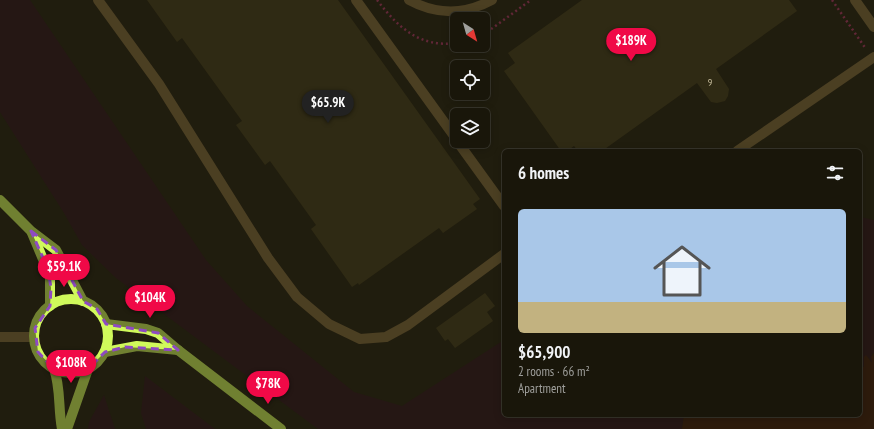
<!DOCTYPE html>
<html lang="en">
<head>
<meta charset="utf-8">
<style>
	:root { --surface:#19160a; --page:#262318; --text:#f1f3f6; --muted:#9f9f9c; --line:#37352b; --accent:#f00947 }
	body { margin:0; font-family:"PT Sans Narrow",sans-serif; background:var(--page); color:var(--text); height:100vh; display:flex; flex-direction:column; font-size:15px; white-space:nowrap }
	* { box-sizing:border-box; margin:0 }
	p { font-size:13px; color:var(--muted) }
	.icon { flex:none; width:22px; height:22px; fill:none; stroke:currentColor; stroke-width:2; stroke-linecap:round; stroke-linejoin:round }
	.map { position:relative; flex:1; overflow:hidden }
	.panel { position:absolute; left:502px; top:149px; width:360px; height:268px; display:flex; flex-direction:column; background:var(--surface); border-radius:6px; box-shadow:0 2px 10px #0003,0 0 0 1px var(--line) }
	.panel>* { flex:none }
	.needle { width:26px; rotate:143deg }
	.controls { position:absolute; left:450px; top:12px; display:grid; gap:8px }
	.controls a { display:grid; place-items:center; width:40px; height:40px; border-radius:6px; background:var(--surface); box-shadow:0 2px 10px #0003,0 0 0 1px var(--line); font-size:20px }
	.price { position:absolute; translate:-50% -34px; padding:0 9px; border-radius:14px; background:var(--accent); color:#fff; font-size:13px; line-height:26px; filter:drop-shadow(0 1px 2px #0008) }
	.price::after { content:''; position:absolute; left:50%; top:24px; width:12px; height:9px; margin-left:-6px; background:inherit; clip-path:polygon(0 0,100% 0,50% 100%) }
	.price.current { background:#222; color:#fff }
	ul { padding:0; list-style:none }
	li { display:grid; align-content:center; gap:8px; height:212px; padding:0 16px }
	li span { display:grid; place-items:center; height:124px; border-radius:6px; color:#555 }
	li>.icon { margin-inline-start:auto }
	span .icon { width:72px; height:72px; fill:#fffc; stroke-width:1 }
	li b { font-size:17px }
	h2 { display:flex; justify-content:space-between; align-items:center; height:48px; padding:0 16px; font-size:17px }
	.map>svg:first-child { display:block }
	.green { fill:#2b111c }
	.water { fill:#3d190b }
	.building { fill:#413b1b }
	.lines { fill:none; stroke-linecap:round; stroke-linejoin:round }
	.path { stroke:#af3368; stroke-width:2.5; stroke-dasharray:2 3; stroke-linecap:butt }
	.minor { stroke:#7e683b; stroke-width:10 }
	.major { stroke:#d0f95b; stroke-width:10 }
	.marked { fill:none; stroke:#8e4ac2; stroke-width:3; stroke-dasharray:8 5; stroke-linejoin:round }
	.labels { text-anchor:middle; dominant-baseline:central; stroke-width:3; stroke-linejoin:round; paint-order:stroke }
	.number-label { font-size:10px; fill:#cec4a3 }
</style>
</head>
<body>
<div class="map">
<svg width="874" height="429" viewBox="0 0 874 429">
	<rect width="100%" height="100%" fill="#211d0e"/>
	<g class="green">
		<polygon points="0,0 30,0 206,260 247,306 354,392 402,406 504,340 504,415 684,415 682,429 318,429 116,278 82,245 64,213 0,112"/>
		<polygon points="860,217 874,220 874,353 872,354 872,363 868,357 864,360 865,363 863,368 860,367"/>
		<polygon points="145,376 215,429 146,429 141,413"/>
		<polygon points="104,395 115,429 88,429 89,422"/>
	</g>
	<polygon class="water" points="874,353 874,429 682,429 684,415 860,415 860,367 864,367 864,357 866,355 872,363 871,357"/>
	<g class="building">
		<polygon points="147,0 338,0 480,199 473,204 477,209 443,233 439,228 359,285 358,283 352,287 311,229 316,225 270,161 265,165 236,125 242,121 182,38 177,42"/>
		<polygon points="582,0 789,0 797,11 716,69 729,89 728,96 725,101 717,103 711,102 697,83 602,151 578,151 574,146 567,151 561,151 504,71 515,63 508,53"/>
		<polygon points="485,293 495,306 487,312 493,321 455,348 448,339 445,341 436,328"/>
	</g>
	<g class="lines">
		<g class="path">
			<path d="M377,0C398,27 419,48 457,43"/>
			<polyline points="832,0 866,49"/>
			<polyline points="483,35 531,0"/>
		</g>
		<g class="minor">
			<polyline points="98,0 159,84 268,258 297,297 329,324 360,339 386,337 408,325 504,254"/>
			<polyline points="356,0 457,140"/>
			<path d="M409,0C436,15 465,15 492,0"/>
			<polyline points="855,0 874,27"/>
			<polyline points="457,141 504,206"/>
			<polyline points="737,151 874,57"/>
			<polyline points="0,337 34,337"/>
		</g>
		<g class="major">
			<polyline points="0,200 31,231 56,250 83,301"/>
			<polyline points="32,233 50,276 50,306"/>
			<circle cx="71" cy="336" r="37"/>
			<polyline points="106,324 146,329 158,333 178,350 281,429"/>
			<polyline points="105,352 137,346 178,350"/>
			<path d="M54,369C61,388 58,409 62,429"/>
			<polyline points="67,429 88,369"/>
		</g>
	</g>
	<path d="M0 0H874V429H0ZM31,231L56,250L83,301L97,309L106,324L158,333L178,350L125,347L105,352L88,369L71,373L54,369L38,352L35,328L50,306L51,288L48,269Z" fill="#211d0e" fill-opacity=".55" fill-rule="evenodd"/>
	<path class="marked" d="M31,231L56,250L83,301L97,309L106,324L158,333L178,350L125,347L105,352L88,369L71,373L54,369L38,352L35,328L50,306L51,288L48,269Z"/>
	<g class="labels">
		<g class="number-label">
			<text x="710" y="82">9</text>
		</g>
	</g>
</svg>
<div class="controls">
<a><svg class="needle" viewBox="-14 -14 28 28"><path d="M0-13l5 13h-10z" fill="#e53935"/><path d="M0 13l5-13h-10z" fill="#9f9f9c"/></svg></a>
<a><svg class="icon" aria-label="locate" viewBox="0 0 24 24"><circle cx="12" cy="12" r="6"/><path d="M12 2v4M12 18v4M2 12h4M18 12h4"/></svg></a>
<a><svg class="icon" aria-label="layers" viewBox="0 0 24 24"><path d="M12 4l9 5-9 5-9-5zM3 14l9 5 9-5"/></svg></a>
</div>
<b class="price" style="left:631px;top:62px">$189K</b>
<b class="price current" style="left:328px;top:124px">$65.9K</b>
<b class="price" style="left:64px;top:288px">$59.1K</b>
<b class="price" style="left:150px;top:319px">$104K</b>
<b class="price" style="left:71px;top:384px">$108K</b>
<b class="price" style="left:268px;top:405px">$78K</b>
<section class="panel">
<h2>6 homes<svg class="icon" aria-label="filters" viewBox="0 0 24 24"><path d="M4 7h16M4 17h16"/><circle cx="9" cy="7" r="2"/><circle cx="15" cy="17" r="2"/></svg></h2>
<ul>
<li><span style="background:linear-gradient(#a9c7e8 75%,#c2b280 0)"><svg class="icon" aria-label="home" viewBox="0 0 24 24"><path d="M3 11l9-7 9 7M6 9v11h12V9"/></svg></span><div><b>$65,900</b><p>2 rooms · 66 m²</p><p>Apartment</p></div></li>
</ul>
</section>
</div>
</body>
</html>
